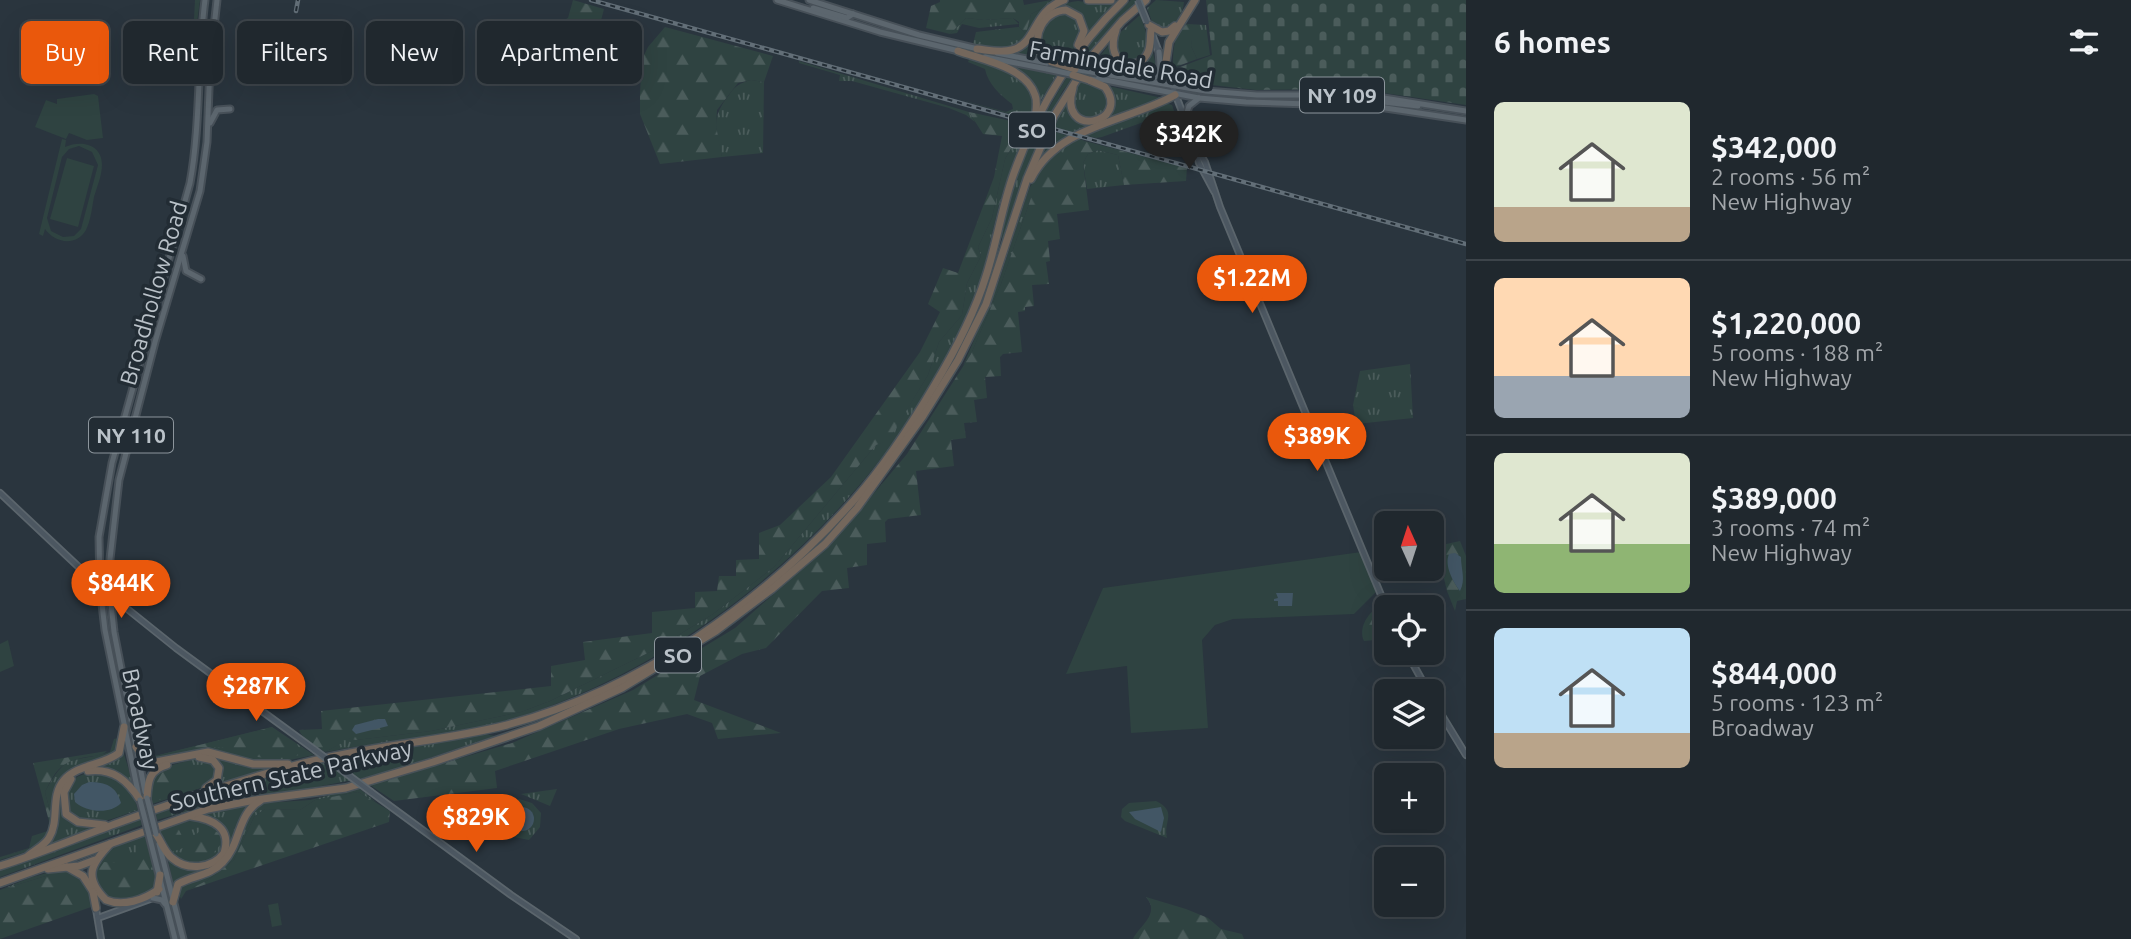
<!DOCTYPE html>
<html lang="en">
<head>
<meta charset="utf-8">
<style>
	:root { --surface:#20282e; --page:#2d343a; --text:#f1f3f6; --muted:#a2a6aa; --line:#3d444a; --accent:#ea580c }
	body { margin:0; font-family:Ubuntu,sans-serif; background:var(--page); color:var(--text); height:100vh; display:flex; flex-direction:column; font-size:26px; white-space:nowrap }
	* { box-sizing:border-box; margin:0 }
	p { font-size:23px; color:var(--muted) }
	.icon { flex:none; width:38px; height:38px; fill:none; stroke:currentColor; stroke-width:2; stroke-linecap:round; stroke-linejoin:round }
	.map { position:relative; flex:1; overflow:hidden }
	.sheet { display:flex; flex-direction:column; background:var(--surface); width:665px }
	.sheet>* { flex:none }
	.top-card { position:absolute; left:21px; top:21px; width:665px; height:63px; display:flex; gap:14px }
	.needle { width:46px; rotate:357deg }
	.controls { position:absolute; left:1374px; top:511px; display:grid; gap:14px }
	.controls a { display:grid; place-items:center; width:70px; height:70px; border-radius:10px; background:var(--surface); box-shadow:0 7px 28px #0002,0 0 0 2px var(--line); font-size:35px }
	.price { position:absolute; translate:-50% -60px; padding:0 16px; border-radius:24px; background:var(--accent); color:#fff; font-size:23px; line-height:46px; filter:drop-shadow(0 2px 4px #0008) }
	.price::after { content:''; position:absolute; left:50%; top:42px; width:21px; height:16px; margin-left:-10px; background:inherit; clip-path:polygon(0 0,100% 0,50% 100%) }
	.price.active { background:#222; color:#fff }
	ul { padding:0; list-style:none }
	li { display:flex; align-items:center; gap:21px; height:175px; padding:0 28px }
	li+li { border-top:2px solid var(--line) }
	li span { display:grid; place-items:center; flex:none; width:196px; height:140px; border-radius:10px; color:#555 }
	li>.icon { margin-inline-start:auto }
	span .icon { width:84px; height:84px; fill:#fffc; stroke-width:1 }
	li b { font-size:30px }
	h2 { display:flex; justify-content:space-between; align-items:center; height:84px; padding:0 28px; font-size:30px }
	.chip { padding:0 24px; border-radius:10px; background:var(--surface); box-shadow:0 7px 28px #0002,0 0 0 2px var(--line); font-size:24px; line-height:63px }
	.chip.active { background:var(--accent); color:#fff }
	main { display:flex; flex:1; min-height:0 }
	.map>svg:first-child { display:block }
	.grass { fill:url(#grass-tufts) }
	.forest { fill:url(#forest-firs) }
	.cemetery { fill:url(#cemetery-stones) }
	.green { fill:#2f4341; fill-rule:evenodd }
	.water { fill:#425665 }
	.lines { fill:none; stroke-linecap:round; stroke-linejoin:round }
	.secondary-casing { stroke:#5b656c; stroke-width:8 }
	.primary-casing { stroke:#475058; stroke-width:9 }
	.highway-casing { stroke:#485259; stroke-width:10 }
	.secondary { stroke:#4c5761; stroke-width:4.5 }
	.primary { stroke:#5c666e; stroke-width:5 }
	.highway { stroke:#74675c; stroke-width:7 }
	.rail-casing { stroke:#626e77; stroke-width:4.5 }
	.rail { stroke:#222c34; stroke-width:2; stroke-dasharray:5; stroke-linecap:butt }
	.secondary-bridge-casing { stroke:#5b656c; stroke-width:8; stroke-linecap:butt }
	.primary-bridge-casing { stroke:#475058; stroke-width:9; stroke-linecap:butt }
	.highway-bridge-casing { stroke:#485259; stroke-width:10; stroke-linecap:butt }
	.secondary-bridge { stroke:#4c5761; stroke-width:4.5 }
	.primary-bridge { stroke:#5c666e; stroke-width:5 }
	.highway-bridge { stroke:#74675c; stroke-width:7 }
	.labels { text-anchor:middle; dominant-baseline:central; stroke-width:7; stroke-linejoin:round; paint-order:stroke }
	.shield { fill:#222c34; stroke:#8c959c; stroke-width:2 }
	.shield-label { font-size:21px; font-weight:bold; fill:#bac2c9 }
	.street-label { font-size:23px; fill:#bac2c9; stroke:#222c34 }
</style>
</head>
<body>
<main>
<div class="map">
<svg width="1466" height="939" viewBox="0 0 1466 939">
	<defs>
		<pattern id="grass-tufts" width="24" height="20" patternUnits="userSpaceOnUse" patternTransform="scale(1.75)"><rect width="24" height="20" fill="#2f4341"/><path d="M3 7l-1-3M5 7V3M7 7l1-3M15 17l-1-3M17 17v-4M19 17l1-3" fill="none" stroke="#4b5c5b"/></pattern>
		<pattern id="forest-firs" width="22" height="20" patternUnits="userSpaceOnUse" patternTransform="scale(1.75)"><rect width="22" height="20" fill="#2f4341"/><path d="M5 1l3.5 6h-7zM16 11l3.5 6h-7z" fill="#4b5c5b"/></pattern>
		<pattern id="cemetery-stones" width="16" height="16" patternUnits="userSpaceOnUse" patternTransform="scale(1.75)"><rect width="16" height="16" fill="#2f4341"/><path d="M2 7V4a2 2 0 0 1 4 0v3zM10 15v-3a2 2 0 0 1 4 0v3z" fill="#4b5c5b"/></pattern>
	</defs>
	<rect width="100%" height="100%" fill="#2a353e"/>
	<g class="grass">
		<polygon points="195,0 200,0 192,59"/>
		<polygon points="1051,0 1060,0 1017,47 998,51 973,44 976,32 1019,27 1026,34 1031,14 1045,7"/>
		<polygon points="1131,0 1141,0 1095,47 1062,92 1046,125 1040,123 1075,63 1098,33"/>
		<path d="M1156,0L1184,2C1183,14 1174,26 1163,31L1154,27L1147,8Z"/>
		<path d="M1078,1L1100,4L1116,2L1086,36V25L1061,8L1038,28L1040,57L1038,60L1006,53L1014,52C1034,29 1047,4 1078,1Z"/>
		<path d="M1059,13L1072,14L1082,26L1079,43L1065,62L1051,59L1043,54C1039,36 1041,22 1059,13Z"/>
		<path d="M1140,15C1146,31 1149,39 1145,56L1131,63L1117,55L1116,36Z"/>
		<polygon points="966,18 984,20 1013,18 1019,24 979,28 962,24 957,33 950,34"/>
		<polygon points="1187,24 1206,25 1210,55 1197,59 1191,46 1193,28"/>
		<polygon points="1110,43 1112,54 1135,66 1152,49 1158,73 1151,78 1092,67"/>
		<path d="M970,58C1000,66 1048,81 1030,120L958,99L1006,112L1013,109L1012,104C1000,95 988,84 985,69L968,62Z"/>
		<polygon points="799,61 969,112 975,122 966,115 949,108 852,81 839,81 840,75 799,63"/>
		<polygon points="1008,64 1056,75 1040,102 1035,90 1008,66"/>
		<path d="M751,80L764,82L763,153L722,157C716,128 710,119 729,95C736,85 740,83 751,80Z"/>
		<polygon points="1081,80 1102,88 1109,100 1105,113 1088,120 1074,112 1075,90"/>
		<polygon points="1108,86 1162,98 1078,134 1053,127 1068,101 1082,123 1109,115"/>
		<polygon points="1165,103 1172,105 1174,111 1102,137 1096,138 1085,135"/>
		<path d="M1029,124C1017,152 1006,179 998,209C988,248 982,288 964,325C881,501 712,652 528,714C467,734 389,740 325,752L343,742L340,736L356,740L431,731L521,712L550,701L652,651L713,614L774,567L876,445L888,440L928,375L939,342L962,315L967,283L981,256L978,247L992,218L1005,159L1025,125Z"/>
		<polygon points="1038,126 1044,128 1017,197 1004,240 1000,237 1019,170"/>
		<polygon points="1052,131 1072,137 1039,162 1041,152"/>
		<polygon points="1077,138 1085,141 1031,198 1001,284 971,354 963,366 999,281 1029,189 1039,171 1053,153"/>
		<polygon points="1098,150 1118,155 1124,185 1087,189 1083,163 1088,154"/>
		<polygon points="1410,364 1413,418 1356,424 1353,405 1360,371"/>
		<polygon points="272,727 314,755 271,764 253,762 207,750 152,760 142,747 155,756"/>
		<polygon points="484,734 495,736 378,775 306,789 248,796 208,805 157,820 155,812 323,762 326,767 340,763 339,759"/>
		<path d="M118,738V752C103,765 81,760 67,773C60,779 57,788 56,798C51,845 44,847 0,860V857C18,852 53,846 52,820C51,812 47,801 45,792C67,751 70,764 110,752L114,739Z"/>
		<path d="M123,751L132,780L130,782C93,746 37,788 70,819C76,824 83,826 89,829L42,849C46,843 52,838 55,831C61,813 54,791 69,777C84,762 110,770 123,751Z"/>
		<polygon points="205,754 270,767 270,768 216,785 221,772"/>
		<path d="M200,758L209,759L216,768V779L207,786L152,804C144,766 170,766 200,758Z"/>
		<path d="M95,772L114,774L132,791L138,810C111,818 94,831 69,812C65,786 67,776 95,772Z"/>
		<polygon points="359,788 377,803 358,792 315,800 300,810 265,809 254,817 234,860 208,880 186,891 181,899 178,891 180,886 210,875 224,865 253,809 265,803 310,800"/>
		<polygon points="557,789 550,806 521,794"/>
		<path d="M519,799L532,803L541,813L540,827L529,840L514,837L502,826C502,814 508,802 519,799Z"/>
		<path d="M1156,801C1178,812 1163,821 1167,838L1125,821L1121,817L1122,809L1129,803Z"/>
		<path d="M254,803C238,818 239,841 225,858C209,877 190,872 175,884L173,883L167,855C193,885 251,857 221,826C216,821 208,818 203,815Z"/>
		<polygon points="140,818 142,825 0,877 0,870 67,847"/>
		<path d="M194,820C271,829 182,910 159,828Z"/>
		<path d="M144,834L158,882L152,892C117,904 100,911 94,867L107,851Z"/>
		<path d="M61,869C83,874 88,885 94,906L91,907L89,901L49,875L0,890L29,878Z"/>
	</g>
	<g class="forest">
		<polygon points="573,0 604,9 595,43 560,36 563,21 568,18"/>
		<polygon points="940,0 1023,0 1024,5 1051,0 1045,7 1031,14 1026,34 1019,27 1019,22 1013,18 984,20 966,18 950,34 926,28 931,6 940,2"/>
		<path d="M1187,24L1194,28L1191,46L1197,59L1173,68C1173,51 1173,34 1187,24Z"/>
		<polygon points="665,27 773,56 764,82 751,80 738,83 717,110 716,126 722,157 660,164 640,114 640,93 642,59 648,47"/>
		<path d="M969,112L1025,124L1005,159L992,218L978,247L981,256L967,283L962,315L939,342L928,375L888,441L876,445L774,567L713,614L652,651L550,701L521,712L431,731L356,740L341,737L344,742L325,752C316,745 303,741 299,730L322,729L321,711L551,686V666L585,660L583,642L652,633V612L695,608V592L717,591L719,576H736V560L759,559V533L780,525L831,477L920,352L940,312L928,304L943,268L958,273L994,177L1002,136L983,134Z"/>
		<polygon points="1085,141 1187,168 1186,181 1124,185 1118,155 1098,150 1088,154 1083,163 1089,210 1057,214 1060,239 1048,241 1050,261 1046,262 1049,284 1032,285 1034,306 1025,307 1025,311 1018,312 1022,352 1003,354 1000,357 1001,376 985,377 987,398 974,400 977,422 964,423 966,438 951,440 954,466 916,471 921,515 888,519 885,522 886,542 867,544 867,565 847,568 849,588 822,591 766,648 742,654 700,676 694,700 781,733 718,739 712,723 687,714 619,729 495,771 497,788 394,801 370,785 512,743 633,690 735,628 833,542 907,454 971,354 1001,284 1031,198 1066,151"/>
		<polygon points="1435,541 1442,545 1460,541 1466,556 1466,599 1457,601 1455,611 1447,591"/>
		<path d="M1378,607L1386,623V639L1364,641C1358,629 1367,614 1378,607Z"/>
		<path d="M272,727L308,754C290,756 271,760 253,756C239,752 230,747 215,747C193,747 171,759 150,757L142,747L155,756Z"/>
		<path d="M107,751C101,756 94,756 86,757C60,762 56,770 45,792C47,801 51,812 52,820C53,846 18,852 0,857L29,848L32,836L48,831L49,821L33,763Z"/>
		<polygon points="169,770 197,773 195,781 172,786 164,797 152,804 149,791 154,775"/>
		<polygon points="358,792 390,811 389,822 186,891 208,880 234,860 254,817 265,809 300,810 315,800"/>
		<path d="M205,826L219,833L220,845C208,862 197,861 183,848L172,852L161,830L172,827L179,830L186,844Z"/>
		<path d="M143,836L153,865C147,874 145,883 138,893L122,896L104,890L97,871L104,862L119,863L134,858Z"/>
		<path d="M49,875C66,875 87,890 91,907L0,939V890Z"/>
		<path d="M1146,897L1186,909L1208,918L1221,929L1242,934L1244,939H1133C1139,926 1161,914 1146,897Z"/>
	</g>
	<polygon class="cemetery" points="1206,0 1466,0 1466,105 1357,89 1256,90 1176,81 1175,69 1212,55"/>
	<g class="green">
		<polygon points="94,94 98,96 103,138 87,140 69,133 66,139 35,127 46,100 57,104 57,99"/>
		<path d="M62,139L66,140L65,147C80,140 102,143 102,165C102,175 97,187 94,197C92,207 91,220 86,230C76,247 55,243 45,229L43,236L39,234ZM79,146L92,152L98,165L81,229L74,236L63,237L51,231L47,218L62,157L69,149Z"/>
		<polygon points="67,158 94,166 78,227 50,219"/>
		<polygon points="1361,552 1376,592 1354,614 1233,619 1215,625 1202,640 1208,728 1131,733 1127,666 1066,674 1103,588"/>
		<polygon points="8,640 14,666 0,672 0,644"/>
		<polygon points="278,903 282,925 272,927 268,905"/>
	</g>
	<g class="water">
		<path d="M1455,553L1461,557C1461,570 1466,579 1460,591C1453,582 1444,565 1449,554Z"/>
		<polygon points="1276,593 1293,593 1292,606 1278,606 1278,601 1274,601 1274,599 1278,598"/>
		<polygon points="378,719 385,719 388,726 356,734 352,730 355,725"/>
		<path d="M89,782C106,782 116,786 121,803C110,815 86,812 75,802L74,794L82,785Z"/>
		<circle cx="522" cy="819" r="12"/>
		<polygon points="1161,807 1164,818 1161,832 1135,819 1129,812"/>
	</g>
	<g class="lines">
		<defs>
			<g id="secondary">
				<polyline points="1152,34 1160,55"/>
				<polyline points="1165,67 1194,143 1199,163 1214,191"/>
				<polyline points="1194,143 1205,162 1220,207 1386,607"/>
				<polyline points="0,493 100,587 176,648 315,750"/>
				<polyline points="1407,653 1428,691"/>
				<polyline points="1432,699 1466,755"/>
				<polyline points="371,792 511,895 576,939"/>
				<polyline points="96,909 101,939"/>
				<polyline points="98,918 153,898"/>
			</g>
			<g id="primary">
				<polyline points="777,0 880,32 959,51"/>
				<polyline points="809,0 919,35 978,49"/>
				<polyline points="813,8 847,18 853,14"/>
				<polyline points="997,53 1052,64"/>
				<polyline points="985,57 1047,69"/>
				<polyline points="1097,73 1206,91 1257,95 1365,95 1466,111"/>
				<polyline points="1090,77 1199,98 1246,102 1372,106 1466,120"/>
				<path d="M1148,81C1163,76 1160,65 1159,52"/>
				<polyline points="1372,106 1375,101 1418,106"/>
				<polyline points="1185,119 1189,106 1199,98"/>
				<polyline points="210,123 217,110 230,109"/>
				<polyline points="183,256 186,271 201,279"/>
				<polyline points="145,792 114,632 110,594 110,559 119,480 155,342 200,191 207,142 210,63 217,0"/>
				<path d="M139,797L105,630L100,587L99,537L112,463L190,183C201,123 197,61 205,0"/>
				<polyline points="149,835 175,939"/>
				<polyline points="159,844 183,939"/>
				<polyline points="153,898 162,900 165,904"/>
			</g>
			<g id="highway">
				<polyline points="1088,0 1111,0"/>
				<polyline points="1149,25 1162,32 1169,31 1175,26"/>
				<path d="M1116,30C1103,67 1140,73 1148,52C1151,46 1150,37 1151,30"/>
				<path d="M977,49C988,50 1001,53 1012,50C1038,43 1031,12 1064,0"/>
				<path d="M958,51C983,60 1026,67 1035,95C1038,102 1036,110 1035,118"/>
				<path d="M1052,62L1041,54C1031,35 1044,11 1066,10L1079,17L1084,31L1078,45"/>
				<polyline points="1165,68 1169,42 1195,0"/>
				<path d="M1073,88C1057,140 1132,124 1105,87L1089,80"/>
				<path d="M1031,179C1058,125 1127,122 1175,95"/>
				<polyline points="136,747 146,760 156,762 208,752 253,764 288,764"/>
				<polyline points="199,757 213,760 219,768 217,780 206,788"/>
				<path d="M88,771C113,768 127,780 140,800"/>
				<polyline points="71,779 64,792 66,814 78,822 105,825"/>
				<path d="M147,798C148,781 149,770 167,765"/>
				<path d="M156,834C161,841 165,853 172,858C187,871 212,869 224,853C232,828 213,819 191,816"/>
				<path d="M110,844C91,864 83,877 106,900C123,907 144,900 159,889"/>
				<path d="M28,856C35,850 44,846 49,838C60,820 50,796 64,780C78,764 102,766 119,753L124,727"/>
				<path d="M0,866C39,854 76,838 115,824C177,801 240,780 304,763C371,745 440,742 507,725C641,689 764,602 855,499C885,465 911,425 934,386C955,351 974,315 986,276C997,242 1002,206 1014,173C1038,107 1074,48 1124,0"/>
				<polyline points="67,867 83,876 94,893"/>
				<polyline points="48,869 79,866 95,860"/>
				<polyline points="0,883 208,809 255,800 346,788 433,762 539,726 622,688 716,631 772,589 825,544 857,508 923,416 958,360 986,304 1027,179 1054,116 1091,57 1122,21 1146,0"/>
				<polyline points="93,892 96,908"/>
				<polyline points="157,892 160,875"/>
				<path d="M173,902L178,884C194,875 210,876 223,862C241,844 237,814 260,801"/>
			</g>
		</defs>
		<use href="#secondary" class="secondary-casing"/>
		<use href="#primary" class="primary-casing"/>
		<use href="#highway" class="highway-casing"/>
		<use href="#secondary" class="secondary"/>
		<use href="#primary" class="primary"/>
		<use href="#highway" class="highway"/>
		<defs>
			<g id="rail">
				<polyline points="591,0 1466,244"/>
				<polyline points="296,11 298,0"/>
			</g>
		</defs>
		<use href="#rail" class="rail-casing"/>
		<use href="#rail" class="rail"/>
		<defs>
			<g id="secondary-bridge">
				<polyline points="1138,0 1147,22"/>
				<polyline points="315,750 371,792"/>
			</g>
			<g id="primary-bridge">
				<polyline points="1047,69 1075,75"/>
				<polyline points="1073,69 1097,73"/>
				<polyline points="147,798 156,834"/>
				<polyline points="140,800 149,835"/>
			</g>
			<g id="highway-bridge">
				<polyline points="1052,62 1075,69"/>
				<polyline points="1073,75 1089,80"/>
			</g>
		</defs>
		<use href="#secondary-bridge" class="secondary-bridge-casing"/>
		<use href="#primary-bridge" class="primary-bridge-casing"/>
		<use href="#highway-bridge" class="highway-bridge-casing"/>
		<use href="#secondary-bridge" class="secondary-bridge"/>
		<use href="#primary-bridge" class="primary-bridge"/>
		<use href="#highway-bridge" class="highway-bridge"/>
	</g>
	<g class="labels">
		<g class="shield">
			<rect x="1300" y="77.5" width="84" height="35" rx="5"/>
			<rect x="1009" y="112.5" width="46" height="35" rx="5"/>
			<rect x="89" y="417.5" width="84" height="35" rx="5"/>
			<rect x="655" y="637.5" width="46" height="35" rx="5"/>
		</g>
		<g class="shield-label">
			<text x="1342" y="95">NY 109</text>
			<text x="1032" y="130">SO</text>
			<text x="131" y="435">NY 110</text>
			<text x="678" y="655">SO</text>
		</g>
		<g class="street-label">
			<text transform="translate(1121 64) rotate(10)">Farmingdale Road</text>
			<text transform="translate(153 293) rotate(-74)">Broadhollow Road</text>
			<text transform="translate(141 719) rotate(78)">Broadway</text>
			<text transform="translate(291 775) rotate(-13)">Southern State Parkway</text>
		</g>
	</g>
</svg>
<div class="controls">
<a><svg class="needle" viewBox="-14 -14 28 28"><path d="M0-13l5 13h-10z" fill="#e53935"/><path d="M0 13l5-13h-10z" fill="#a2a6aa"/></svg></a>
<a><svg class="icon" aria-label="locate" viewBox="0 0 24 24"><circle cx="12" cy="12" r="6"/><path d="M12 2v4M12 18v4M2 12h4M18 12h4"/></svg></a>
<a><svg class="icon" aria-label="layers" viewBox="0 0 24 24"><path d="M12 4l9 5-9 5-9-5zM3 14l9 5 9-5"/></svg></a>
<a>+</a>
<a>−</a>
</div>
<b class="price active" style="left:1189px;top:171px">$342K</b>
<b class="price" style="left:1252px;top:315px">$1.22M</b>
<b class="price" style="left:1317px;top:473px">$389K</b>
<b class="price" style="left:121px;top:620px">$844K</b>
<b class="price" style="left:256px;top:723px">$287K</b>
<b class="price" style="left:476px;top:854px">$829K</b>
<div class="top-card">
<a class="chip active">Buy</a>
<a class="chip">Rent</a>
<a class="chip">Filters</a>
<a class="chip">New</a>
<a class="chip">Apartment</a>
</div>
</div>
<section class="sheet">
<h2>6 homes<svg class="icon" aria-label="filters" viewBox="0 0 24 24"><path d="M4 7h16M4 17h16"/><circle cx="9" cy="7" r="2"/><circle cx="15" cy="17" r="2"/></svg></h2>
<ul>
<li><span style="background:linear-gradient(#dfe7d0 75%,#b9a48a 0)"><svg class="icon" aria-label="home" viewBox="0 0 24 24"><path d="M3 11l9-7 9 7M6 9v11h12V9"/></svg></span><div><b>$342,000</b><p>2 rooms · 56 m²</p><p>New Highway</p></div></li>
<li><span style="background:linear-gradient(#ffd9b3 70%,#9aa5b1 0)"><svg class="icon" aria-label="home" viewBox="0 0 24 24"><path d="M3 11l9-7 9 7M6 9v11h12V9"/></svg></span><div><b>$1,220,000</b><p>5 rooms · 188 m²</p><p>New Highway</p></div></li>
<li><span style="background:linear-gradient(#dfe7d0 65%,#8fb573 0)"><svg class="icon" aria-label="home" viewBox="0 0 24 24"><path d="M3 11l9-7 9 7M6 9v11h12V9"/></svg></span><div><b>$389,000</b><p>3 rooms · 74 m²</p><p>New Highway</p></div></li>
<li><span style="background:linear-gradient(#bfe0f5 75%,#b9a48a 0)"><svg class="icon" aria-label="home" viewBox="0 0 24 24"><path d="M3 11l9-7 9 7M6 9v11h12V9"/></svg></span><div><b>$844,000</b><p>5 rooms · 123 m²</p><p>Broadway</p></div></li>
</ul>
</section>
</main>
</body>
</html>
